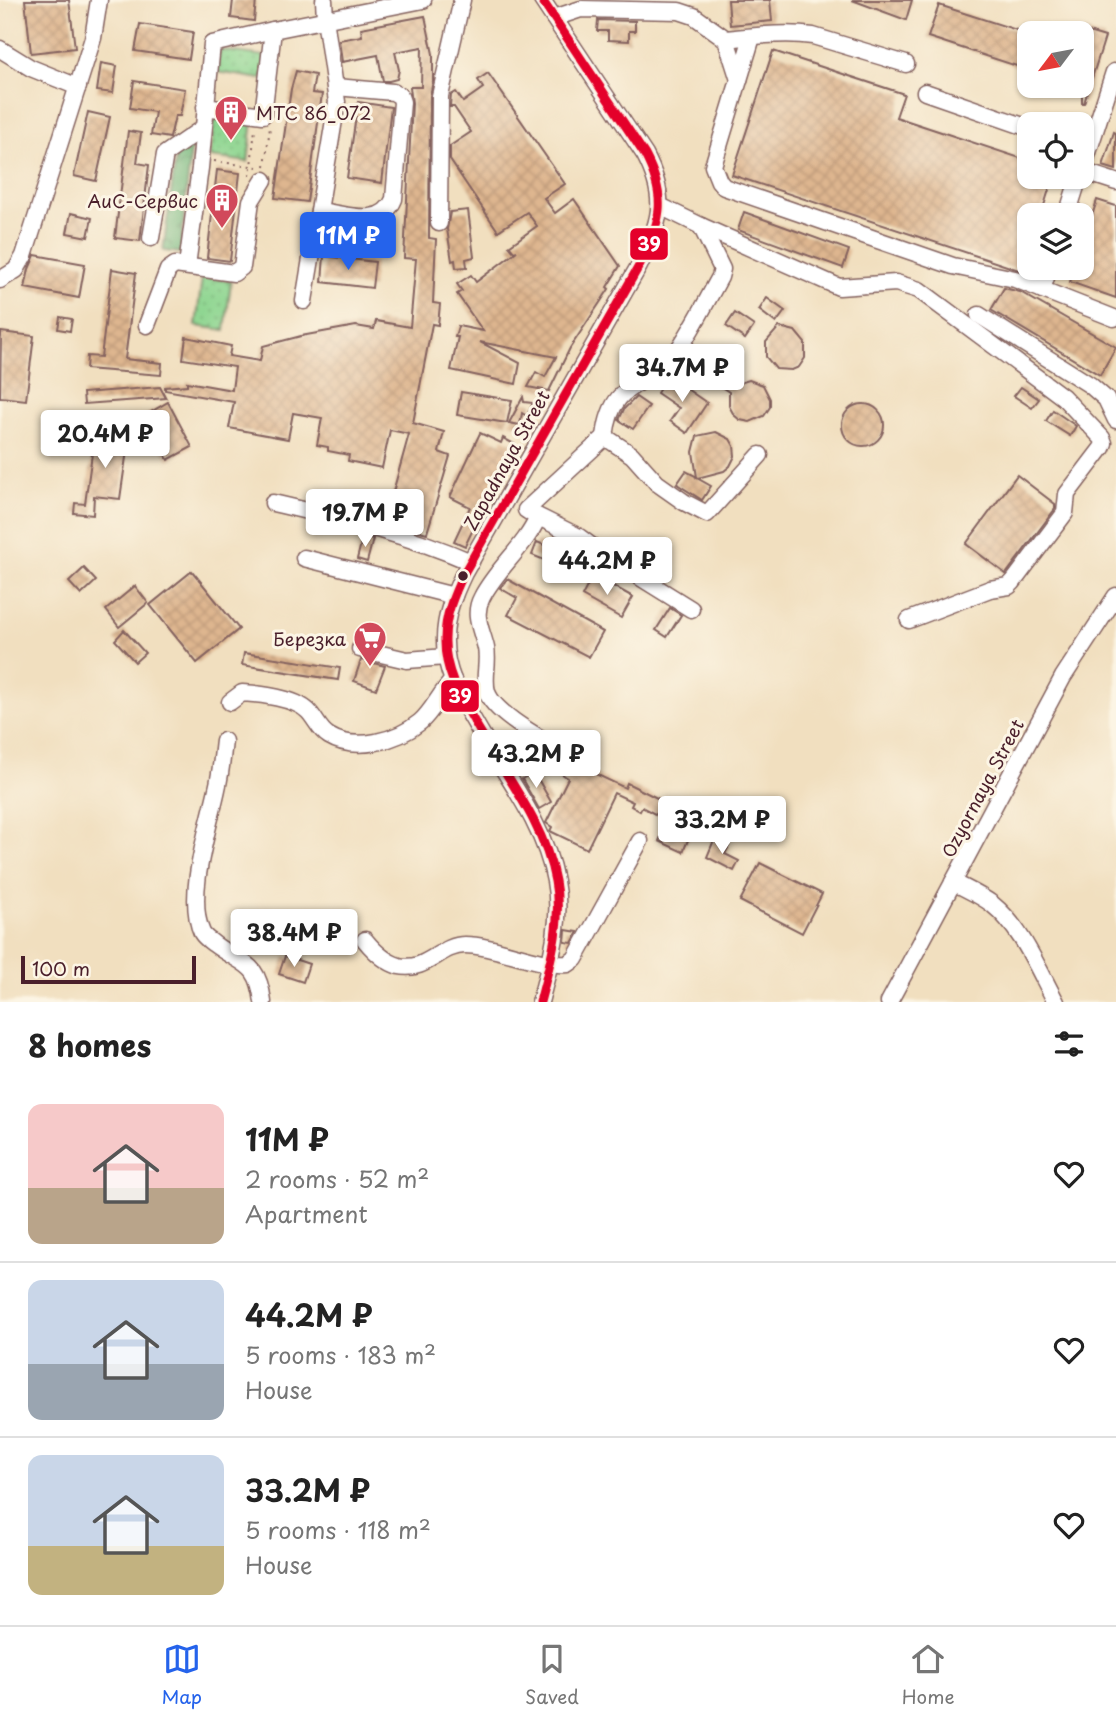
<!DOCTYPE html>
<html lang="en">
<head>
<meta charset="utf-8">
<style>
	:root { --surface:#fff; --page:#f6f6f6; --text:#222; --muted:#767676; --line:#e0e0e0; --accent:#2563eb }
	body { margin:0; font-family:"Playpen Sans",sans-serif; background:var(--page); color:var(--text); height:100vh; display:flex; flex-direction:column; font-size:26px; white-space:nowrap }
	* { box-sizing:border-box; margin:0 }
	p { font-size:23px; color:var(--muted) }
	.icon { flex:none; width:38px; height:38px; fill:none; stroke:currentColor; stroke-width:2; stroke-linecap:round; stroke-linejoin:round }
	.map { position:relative; height:1002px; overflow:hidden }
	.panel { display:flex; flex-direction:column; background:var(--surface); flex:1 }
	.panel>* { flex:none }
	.needle { width:46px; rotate:238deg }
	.buttons { position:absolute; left:1017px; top:21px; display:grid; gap:14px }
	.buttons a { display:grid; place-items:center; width:77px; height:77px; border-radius:14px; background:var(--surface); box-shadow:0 2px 5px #0004; font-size:35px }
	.scale { position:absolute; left:21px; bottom:18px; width:175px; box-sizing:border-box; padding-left:7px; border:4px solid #4a1f2b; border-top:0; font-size:19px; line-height:24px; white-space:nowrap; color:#4a1f2b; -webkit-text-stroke:5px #fcf5e5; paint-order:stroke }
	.price { position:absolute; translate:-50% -60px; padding:0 16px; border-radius:7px; background:#fff; color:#222; font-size:23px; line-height:46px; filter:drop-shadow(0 2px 4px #0008) }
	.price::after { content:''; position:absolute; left:50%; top:42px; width:21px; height:16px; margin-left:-10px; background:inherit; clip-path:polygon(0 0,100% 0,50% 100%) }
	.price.current { background:var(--accent); color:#fff }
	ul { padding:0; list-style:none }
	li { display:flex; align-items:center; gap:21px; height:175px; padding:0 28px }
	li+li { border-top:2px solid var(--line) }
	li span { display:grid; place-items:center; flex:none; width:196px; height:140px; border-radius:14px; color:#555 }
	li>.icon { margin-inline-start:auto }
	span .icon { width:84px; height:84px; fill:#fffc; stroke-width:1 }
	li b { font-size:30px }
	h2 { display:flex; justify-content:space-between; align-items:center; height:84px; padding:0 28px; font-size:30px }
	.dock { display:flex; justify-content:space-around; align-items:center; height:98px; border-top:2px solid var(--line); background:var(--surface); font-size:19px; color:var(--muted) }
	.dock a { display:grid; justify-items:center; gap:4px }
	.dock .current { color:var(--accent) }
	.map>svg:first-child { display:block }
	.grass { fill:url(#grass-dots); stroke:#6c7a5e; stroke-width:2 }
	.forest { fill:url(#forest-crowns); stroke:#5e6a52; stroke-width:2 }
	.building { fill:url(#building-cross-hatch) }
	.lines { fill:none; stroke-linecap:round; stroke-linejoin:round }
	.minor-casing { stroke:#84625f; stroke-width:19 }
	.path { stroke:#84625f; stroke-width:2; stroke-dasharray:2 5; stroke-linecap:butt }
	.minor { stroke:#fff; stroke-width:16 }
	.bus-1-casing { stroke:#fcf5e5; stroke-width:14 }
	.bus-1 { stroke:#e4002b; stroke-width:9 }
	.bus-dot { fill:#4a1f2b; stroke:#fcf5e5; stroke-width:2.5 }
	.labels { text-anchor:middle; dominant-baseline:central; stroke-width:6; stroke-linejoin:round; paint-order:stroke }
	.poi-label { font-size:18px; fill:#4a1f2b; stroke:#fcf5e5; text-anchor:end }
	.street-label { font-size:18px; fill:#4a1f2b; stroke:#fcf5e5 }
	.line-badge { stroke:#fcf5e5; stroke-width:2.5 }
	.badge-label { font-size:19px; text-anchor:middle; font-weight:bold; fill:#fff }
</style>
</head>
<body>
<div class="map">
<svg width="1116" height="1002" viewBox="0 0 1116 1002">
	<defs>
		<pattern id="grass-dots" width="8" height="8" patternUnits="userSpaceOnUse" patternTransform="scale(1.75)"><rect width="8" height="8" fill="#8dd590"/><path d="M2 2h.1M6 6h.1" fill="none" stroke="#7bb67c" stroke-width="1.8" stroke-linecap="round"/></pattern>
		<pattern id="forest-crowns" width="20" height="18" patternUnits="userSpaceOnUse" patternTransform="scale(1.75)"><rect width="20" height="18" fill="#72b67a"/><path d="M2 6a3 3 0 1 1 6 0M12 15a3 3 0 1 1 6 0" fill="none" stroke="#609364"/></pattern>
		<pattern id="building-cross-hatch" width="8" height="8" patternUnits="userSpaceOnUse" patternTransform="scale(1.75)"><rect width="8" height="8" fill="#deb68f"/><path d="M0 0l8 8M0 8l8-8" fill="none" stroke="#c09c7c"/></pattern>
	</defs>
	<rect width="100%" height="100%" fill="#fcf5e5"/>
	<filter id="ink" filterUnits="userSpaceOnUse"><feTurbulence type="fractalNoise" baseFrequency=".0143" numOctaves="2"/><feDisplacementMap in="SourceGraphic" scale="14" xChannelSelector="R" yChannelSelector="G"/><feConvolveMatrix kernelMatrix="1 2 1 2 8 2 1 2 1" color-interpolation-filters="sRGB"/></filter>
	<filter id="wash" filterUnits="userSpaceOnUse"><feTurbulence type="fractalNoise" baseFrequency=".00686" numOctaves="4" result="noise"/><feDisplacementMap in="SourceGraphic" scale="28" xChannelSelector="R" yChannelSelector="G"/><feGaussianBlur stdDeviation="1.57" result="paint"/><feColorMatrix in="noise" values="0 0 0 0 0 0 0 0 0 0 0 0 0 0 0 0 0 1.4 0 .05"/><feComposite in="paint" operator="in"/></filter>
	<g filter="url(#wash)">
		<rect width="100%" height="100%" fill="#f1dfbf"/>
		<g class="grass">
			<polygon points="220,50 265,56 262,79 217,72"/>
			<polygon points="215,115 253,120 248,162 210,157"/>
			<polygon points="202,278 231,281 225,330 196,326"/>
		</g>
		<polygon class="forest" points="192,139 180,253 163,251 177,149"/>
		<g id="blocks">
			<g class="building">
				<polygon points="25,0 69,0 75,48 31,53"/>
				<polygon points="233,0 256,0 254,21 231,18"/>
				<polygon points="728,0 770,0 772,21 730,25"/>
				<polygon points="852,0 912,0 906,20"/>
				<polygon points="939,5 1029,34 1029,70 928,37"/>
				<polygon points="425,16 433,54 433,81 430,96 429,238 436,239 433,303 440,304 438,325 432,324 413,423 444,432 439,452 450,456 427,533 385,521 409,434 390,430 382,468 348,461 349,455 328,451 328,447 317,445 322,418 293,413 288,439 229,428 234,402 165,390 165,387 187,385 187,382 232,390 235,367 183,359 186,337 231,346 229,356 260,361 263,346 301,336 356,326 374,329 376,321 410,327 416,259 404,258 412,103 410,87 421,87 422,47 395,52 399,70 397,79 389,81 383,81 378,55 342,62 339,40 362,36 361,28"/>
				<polygon points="598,20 635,21 635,31 629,31 629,41 608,40 608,31 597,31"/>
				<polygon points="140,24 193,32 189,59 135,51"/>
				<polygon points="1082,30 1105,37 1084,103 1082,103"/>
				<polygon points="773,51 904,94 896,117 1029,161 1029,177 1053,177 1041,215 1029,215 1029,250 1022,271 732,175"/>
				<polygon points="101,63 117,66 113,93 97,91"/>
				<polygon points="296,71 315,75 312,93 322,94 307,202 275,198 291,89"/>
				<polygon points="488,73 565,184 544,198 555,213 574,199 620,266 607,287 609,289 570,348 549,391 528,387 536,372 545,377 556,357 480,342 520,363 516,384 451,370 458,337 455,337 458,326 483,331 457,294 462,291 457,284 471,275 476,282 517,251 514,252 509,246 537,226 527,212 498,231 450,160 450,146 471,132 454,107 450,107 451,95 456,92 463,102 483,88 478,80"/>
				<polygon points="134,81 185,89 180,116 175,116 170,138 151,135 155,112 130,108"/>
				<polygon points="358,102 391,107 382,183 347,178"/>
				<polygon points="88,112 110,117 96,181 74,176"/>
				<polygon points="128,131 141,133 137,163 149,165 140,241 115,238"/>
				<polygon points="1114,132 1116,133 1116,170 1103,166"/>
				<polygon points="217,170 240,173 230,261 207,258"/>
				<polygon points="1097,200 1116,206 1116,298 1070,282 1075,268 1082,268 1082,248"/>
				<polygon points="468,210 474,257 466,259 467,267 456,268 455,260 452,261 447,229 450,212"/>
				<polygon points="744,212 849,250 843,268 738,230"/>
				<polygon points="71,213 92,218 88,237 67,233"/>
				<polygon points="35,255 85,264 79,298 25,288 29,269"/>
				<polygon points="324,256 375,262 372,288 322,282"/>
				<polygon points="112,269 136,273 125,359 162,363 161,375 86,369 87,356 101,357"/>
				<polygon points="1004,288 1020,292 1116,347 1100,375 991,310"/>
				<polygon points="767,298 785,311 776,323 759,310"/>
				<polygon points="735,313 754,326 745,339 726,326"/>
				<polygon points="60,317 72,319 70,331 58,329"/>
				<polygon points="779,327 795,331 805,343 805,358 799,367 792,370 776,369 766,357 766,342"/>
				<polygon points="1,332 34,336 26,400 0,397"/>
				<polygon points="714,355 732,368 719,385 702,373"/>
				<polygon points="668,376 707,403 687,433 670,421 679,408 657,393"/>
				<polygon points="749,380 763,385 770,399 770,407 764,416 750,422 740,420 734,415 729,406 729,392 723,388"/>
				<polygon points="160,387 166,398 84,404 83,393"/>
				<polygon points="1021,387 1039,399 1032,408 1014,396"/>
				<polygon points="461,392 512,400 507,423 457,415"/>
				<polygon points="523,397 524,402 533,403 527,416 522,413 520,425 509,423"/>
				<polygon points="636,397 649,406 633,429 619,420 624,409"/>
				<polygon points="168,402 192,447 168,460 144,416"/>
				<circle cx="863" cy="425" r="21"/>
				<polygon points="1053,410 1076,426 1070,436 1046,421"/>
				<polygon points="95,432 129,436 120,499 94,496 93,515 74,513 75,503 85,504"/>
				<polygon points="716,432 730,439 734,446 735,456 730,466 724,471 697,478 711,486 702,500 677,484 686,471 697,477 693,452 697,436"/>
				<polygon points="480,433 501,443 503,438 514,444 465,546 454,541 470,507 450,497"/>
				<polygon points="1017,475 1055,504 1055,509 1006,574 966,544"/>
				<polygon points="363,536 373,539 367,562 357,559"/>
				<polygon points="537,542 554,549 549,562 532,555"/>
				<polygon points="84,568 96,581 81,595 69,582"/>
				<polygon points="192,571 239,629 197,663 150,605"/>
				<polygon points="593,575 633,597 621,618 582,596"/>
				<polygon points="507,579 603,632 589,657 508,615 517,598 500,588"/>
				<polygon points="135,586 148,603 119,627 106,610"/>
				<polygon points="670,608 681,615 667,637 656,630"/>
				<polygon points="124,630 145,653 135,662 115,640"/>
				<polygon points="244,653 340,668 338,680 242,665"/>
				<polygon points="361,660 385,666 376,689 354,681"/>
				<polygon points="533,746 578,771 581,767 625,788 627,783 663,801 661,805 696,821 683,852 659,841 668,821 642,807 640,811 631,806 633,802 614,793 587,849 550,831 552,827 546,823 568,778 529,752"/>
				<polygon points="534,772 551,802 539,809 522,779"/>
				<polygon points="714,840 729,846 725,854 739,861 734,871 707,857"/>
				<polygon points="760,863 822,894 802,933 740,901"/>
				<polygon points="566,930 578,932 572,943 565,942"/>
				<polygon points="285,956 309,964 303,982 279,974"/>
			</g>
		</g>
	</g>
	<g filter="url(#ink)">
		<use href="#blocks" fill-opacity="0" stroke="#84625f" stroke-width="2"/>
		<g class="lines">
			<defs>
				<g id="minor">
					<path d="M554,18L581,9L679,11L694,16L726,39C756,36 784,32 813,36L906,64"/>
					<polyline points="752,37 713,166 719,181 724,187 953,266 1015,279 1114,318"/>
					<polyline points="726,39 739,80"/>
					<polyline points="0,49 31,68 78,87"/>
					<polyline points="925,92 1029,128"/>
					<polyline points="205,107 263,115 273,30 423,0"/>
					<polyline points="1082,171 1114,72"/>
					<polyline points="1082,171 1116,182"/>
					<path d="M319,211C346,214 382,229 394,199L402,102L400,96L393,92L336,87"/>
					<polyline points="1067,215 1079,177"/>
					<polyline points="439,223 440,96 462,0"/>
					<polyline points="701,226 839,287 896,283 919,290 1063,397 1102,438 1104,443 1102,448 1067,494 1065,513 1013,582 1009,586 990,589 909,620"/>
					<polyline points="151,238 165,154 203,128"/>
					<polyline points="187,266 200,168 212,44 273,30"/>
					<polyline points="0,280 16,270 24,256 93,38 99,0"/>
					<polyline points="1042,290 1049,268"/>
					<polyline points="304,301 337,102 325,18 324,0"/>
					<polyline points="979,315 1090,385 1106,399 1116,420"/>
					<polyline points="147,325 168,270 175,265 234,273 242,267 251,201 264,180"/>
					<path d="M605,437C612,375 649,391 676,353C693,329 706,302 720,277L722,269L701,226L660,206"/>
					<path d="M273,503C341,519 407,534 471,562"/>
					<polyline points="526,510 605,437 632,455 657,483 684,502 707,514 760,455"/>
					<polyline points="529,512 579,537 598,551 691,609"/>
					<path d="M538,517C526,546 497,568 482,597C472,615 482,630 486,648C489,663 483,678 487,692C495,716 550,743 572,757"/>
					<polyline points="304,558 454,596"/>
					<polyline points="360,649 407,660 446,657"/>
					<path d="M230,702L242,693C260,694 295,698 308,711C316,719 319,730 329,736C355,752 397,741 420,722C433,711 440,693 453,680"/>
					<path d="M224,741C222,757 221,773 217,789C209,827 185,896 202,933C205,938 209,940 214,944C243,966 258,960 263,1002"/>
					<path d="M953,882C966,889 980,895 992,904C1022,928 1038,969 1056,1002"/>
					<path d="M365,940C374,951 385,962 399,966C427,972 440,945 465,945C495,945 540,967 568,964L575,959L580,950L640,841"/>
					<path d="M540,1002C550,963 563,921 555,881C545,825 506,776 478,728C462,700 444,673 445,639C445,615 454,594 464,573L639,266C660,221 669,201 645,155L542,0"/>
					<polyline points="889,1002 1063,677 1116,596"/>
				</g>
			</defs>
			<use href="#minor" class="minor-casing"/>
			<g class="path">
				<polyline points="214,161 257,167"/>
				<polyline points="265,166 270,127"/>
				<polyline points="250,176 255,129"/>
			</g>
			<use href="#minor" class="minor"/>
			<defs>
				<path id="bus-1" d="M540,1002C550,963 563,921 555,881C545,825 506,776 478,728C462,700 444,673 445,639C445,615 454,594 464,573L639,266C660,221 669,201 645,155L542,0"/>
			</defs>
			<use href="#bus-1" class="bus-1-casing"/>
			<use href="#bus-1" class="bus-1"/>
		</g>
	</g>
	<defs>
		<symbol id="building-pin" viewBox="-11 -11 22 30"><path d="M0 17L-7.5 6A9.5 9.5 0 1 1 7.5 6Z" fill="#d1495b" stroke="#fcf5e5"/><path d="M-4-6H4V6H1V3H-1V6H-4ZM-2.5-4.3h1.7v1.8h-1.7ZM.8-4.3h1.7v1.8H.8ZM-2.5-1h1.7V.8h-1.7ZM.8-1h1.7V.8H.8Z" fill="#fff"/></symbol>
		<symbol id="supermarket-pin" viewBox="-11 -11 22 30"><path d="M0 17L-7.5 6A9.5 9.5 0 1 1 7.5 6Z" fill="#d1495b" stroke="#fcf5e5"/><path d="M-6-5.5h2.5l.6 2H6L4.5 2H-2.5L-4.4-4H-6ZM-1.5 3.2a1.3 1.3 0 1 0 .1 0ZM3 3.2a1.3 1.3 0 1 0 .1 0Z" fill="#fff"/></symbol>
	</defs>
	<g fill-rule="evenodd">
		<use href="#building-pin" x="212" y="93" width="38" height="52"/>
		<use href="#building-pin" x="203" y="181" width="38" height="52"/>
		<use href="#supermarket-pin" x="351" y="619" width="38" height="52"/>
	</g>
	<circle class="bus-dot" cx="463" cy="576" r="6"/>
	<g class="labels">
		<g class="poi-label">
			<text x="256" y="112" text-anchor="start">МТС 86_072</text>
			<text x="198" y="200">АиС-Сервис</text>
			<text x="346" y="638">Березка</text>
		</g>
		<g class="street-label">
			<text transform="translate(506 460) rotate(-61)">Zapadnaya Street</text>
			<text transform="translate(982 788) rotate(-62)">Ozyornaya Street</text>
		</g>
	</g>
	<g class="line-badge">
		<rect x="629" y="227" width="40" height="34" rx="7" fill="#e4002b"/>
		<rect x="440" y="679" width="40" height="34" rx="7" fill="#e4002b"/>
	</g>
	<g class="badge-label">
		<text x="649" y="251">39</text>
		<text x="460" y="703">39</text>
	</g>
</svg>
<div class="buttons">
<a><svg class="needle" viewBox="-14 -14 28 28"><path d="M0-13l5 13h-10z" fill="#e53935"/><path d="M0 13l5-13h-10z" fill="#767676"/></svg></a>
<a><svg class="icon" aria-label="locate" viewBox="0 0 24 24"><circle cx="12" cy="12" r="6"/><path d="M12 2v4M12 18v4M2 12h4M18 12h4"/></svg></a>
<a><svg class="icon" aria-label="layers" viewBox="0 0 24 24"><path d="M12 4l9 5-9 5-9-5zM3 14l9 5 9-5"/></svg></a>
</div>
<div class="scale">100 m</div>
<b class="price current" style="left:348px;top:272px">11M ₽</b>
<b class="price" style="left:682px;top:404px">34.7M ₽</b>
<b class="price" style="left:105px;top:470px">20.4M ₽</b>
<b class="price" style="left:365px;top:549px">19.7M ₽</b>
<b class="price" style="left:607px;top:597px">44.2M ₽</b>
<b class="price" style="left:536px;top:790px">43.2M ₽</b>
<b class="price" style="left:722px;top:856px">33.2M ₽</b>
<b class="price" style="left:294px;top:969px">38.4M ₽</b>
</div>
<section class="panel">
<h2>8 homes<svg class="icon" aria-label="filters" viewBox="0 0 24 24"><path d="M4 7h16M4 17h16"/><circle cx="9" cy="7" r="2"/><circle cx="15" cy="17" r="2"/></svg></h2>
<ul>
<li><span style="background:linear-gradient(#f6c9c9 60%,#b9a48a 0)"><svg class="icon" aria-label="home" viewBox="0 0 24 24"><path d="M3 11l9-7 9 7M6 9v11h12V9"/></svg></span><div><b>11M ₽</b><p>2 rooms · 52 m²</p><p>Apartment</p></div><svg class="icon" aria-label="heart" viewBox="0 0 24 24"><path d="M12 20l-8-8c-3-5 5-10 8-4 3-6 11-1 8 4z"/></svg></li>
<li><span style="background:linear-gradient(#c9d6e8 60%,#9aa5b1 0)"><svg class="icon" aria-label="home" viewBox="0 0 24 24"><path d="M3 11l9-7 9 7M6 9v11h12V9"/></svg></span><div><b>44.2M ₽</b><p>5 rooms · 183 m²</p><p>House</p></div><svg class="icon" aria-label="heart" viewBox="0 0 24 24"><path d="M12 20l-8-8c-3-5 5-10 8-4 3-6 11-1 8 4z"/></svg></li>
<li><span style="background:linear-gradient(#c9d6e8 65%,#c2b280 0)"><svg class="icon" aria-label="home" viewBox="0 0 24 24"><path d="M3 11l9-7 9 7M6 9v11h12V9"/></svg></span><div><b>33.2M ₽</b><p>5 rooms · 118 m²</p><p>House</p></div><svg class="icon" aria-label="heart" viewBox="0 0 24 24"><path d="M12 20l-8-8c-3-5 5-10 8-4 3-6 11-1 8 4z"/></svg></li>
</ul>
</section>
<nav class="dock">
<a class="current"><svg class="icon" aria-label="map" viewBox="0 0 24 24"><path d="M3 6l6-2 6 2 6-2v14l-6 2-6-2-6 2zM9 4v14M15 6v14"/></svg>Map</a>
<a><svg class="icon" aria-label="saved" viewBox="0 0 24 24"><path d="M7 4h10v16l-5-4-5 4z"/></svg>Saved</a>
<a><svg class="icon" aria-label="home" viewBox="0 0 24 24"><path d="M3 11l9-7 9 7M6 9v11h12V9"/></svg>Home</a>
</nav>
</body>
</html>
